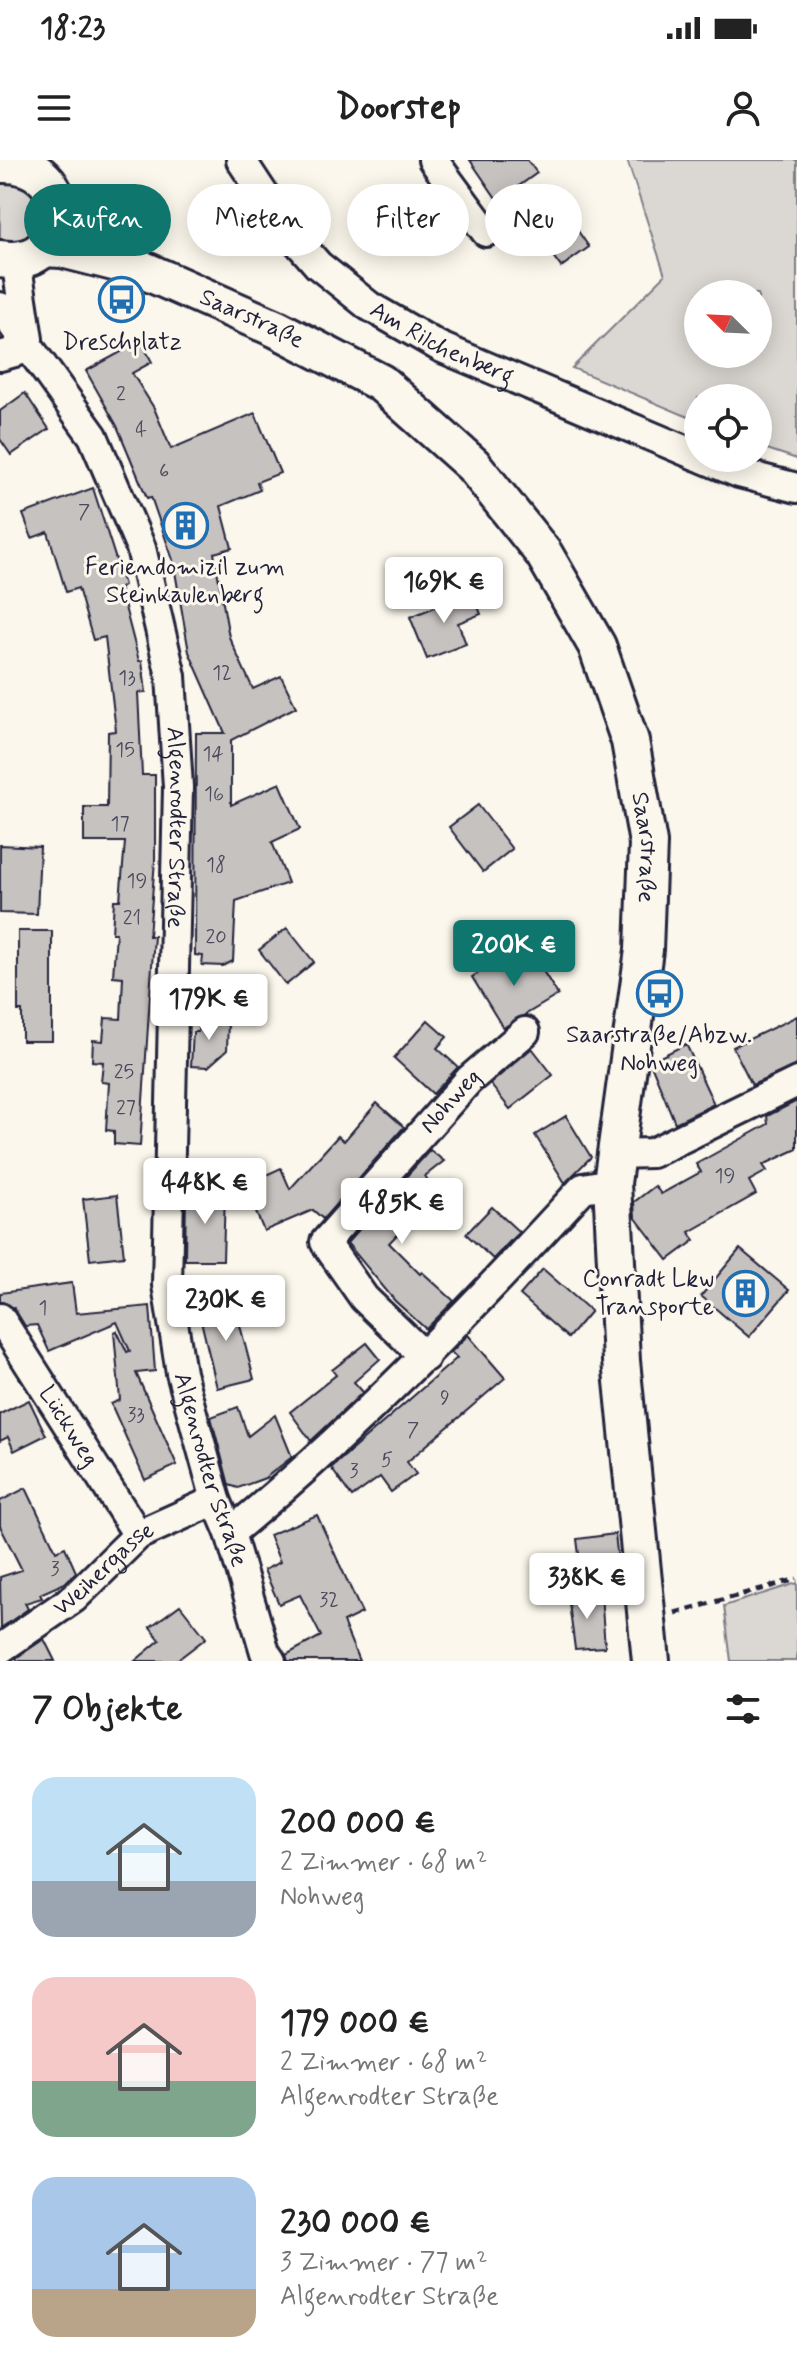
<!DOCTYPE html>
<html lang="de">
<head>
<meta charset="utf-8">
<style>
	:root { --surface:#fff; --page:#f2f2f2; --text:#222; --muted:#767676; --accent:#0f766e }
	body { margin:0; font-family:Mynerve,sans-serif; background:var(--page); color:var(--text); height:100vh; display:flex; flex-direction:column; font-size:30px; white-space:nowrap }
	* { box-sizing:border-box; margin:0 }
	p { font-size:26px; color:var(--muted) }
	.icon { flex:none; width:44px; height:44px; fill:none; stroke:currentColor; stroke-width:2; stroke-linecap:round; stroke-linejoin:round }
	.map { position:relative; height:1501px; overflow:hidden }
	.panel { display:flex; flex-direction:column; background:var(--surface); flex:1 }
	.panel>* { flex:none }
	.hud { position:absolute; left:24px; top:24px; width:750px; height:72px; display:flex; gap:16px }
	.needle { width:52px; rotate:294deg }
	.buttons { position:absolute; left:684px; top:120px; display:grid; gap:16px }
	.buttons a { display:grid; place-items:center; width:88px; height:88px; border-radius:50%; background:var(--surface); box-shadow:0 4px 20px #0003; font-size:40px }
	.price { position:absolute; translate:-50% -68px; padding:0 18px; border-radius:8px; background:#fff; color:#222; font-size:26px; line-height:52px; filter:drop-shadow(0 2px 4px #0008) }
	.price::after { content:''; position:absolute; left:50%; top:48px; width:24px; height:18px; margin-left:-12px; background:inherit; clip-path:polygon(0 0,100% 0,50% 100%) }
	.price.current { background:var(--accent); color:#fff }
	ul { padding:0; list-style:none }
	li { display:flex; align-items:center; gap:24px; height:200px; padding:0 32px }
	li span { display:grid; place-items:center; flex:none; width:224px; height:160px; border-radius:24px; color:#555 }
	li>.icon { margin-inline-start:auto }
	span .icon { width:96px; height:96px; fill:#fffc; stroke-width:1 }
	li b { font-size:34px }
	h2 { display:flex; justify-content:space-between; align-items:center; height:96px; padding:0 32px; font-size:34px }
	.pill { padding:0 28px; border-radius:36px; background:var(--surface); box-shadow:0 4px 20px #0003; font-size:28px; line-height:72px }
	.pill.current { background:var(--accent); color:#fff }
	.status { display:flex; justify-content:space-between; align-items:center; height:56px; padding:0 40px; background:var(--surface); direction:ltr }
	.status svg { height:22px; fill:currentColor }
	header { display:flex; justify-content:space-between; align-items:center; height:104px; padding:0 32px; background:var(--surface); font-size:36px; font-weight:700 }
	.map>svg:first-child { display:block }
	.green { fill:#dbd8d3; stroke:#7e7d87; stroke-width:2; fill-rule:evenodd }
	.building { fill:#c6c2c0; stroke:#22223b; stroke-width:2 }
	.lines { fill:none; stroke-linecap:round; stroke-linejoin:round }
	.minor-casing { stroke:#22223b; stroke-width:34 }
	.tertiary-casing { stroke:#22223b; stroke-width:42 }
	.path { stroke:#22223b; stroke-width:5; stroke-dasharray:8 6; stroke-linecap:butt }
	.minor { stroke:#fbf7ec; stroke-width:28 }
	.tertiary { stroke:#fbf7ec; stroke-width:36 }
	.labels { text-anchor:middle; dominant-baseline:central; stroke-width:6; stroke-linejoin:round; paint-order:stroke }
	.number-label { font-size:20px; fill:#4b4a5c }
	.street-label { font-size:24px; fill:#22223b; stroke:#fbf7ec }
	.poi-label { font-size:24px; fill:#22223b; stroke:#fbf7ec }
</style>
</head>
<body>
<div class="status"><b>18:23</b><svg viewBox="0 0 49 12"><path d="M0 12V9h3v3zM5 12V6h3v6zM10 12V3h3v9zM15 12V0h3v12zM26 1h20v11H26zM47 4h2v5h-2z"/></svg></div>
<header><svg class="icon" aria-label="menu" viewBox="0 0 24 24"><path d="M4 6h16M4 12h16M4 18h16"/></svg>Doorstep<svg class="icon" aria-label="person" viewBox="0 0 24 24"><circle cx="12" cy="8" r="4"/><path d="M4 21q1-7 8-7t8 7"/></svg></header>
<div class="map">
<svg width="797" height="1501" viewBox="0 0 797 1501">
	<rect width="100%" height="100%" fill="#fbf7ec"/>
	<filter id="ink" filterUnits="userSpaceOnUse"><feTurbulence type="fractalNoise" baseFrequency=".0125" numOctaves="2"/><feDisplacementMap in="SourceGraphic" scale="16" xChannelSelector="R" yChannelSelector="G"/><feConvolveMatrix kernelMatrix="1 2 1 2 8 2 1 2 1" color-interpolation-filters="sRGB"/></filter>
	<g filter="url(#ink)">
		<g class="green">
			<path d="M627,0H797V299L758,286V238H698V261L572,208L665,115ZM758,134V194H698V134Z"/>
			<path d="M9,21C35,29 48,47 33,73L23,80L0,81V22Z"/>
			<polygon points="797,1423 797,1501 731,1501 724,1446"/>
		</g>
		<g class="building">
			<polygon points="470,0 527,0 537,13 498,41"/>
			<polygon points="560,45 589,87 561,107 531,66"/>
			<polygon points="141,181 152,202 132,213 154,248 171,289 255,253 280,313 257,322 260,330 221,346 232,388 214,393 229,477 253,529 281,516 296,547 231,580 231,645 280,623 300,669 272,682 288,723 236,741 233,801 223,806 202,805 203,796 195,795 196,573 225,573 189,492 173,400 151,337 147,338 117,266 86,211"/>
			<polygon points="25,233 49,269 11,295 0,279 0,251"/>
			<polygon points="93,328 124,425 120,428 139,501 142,501 146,532 138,533 142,615 155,615 155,700 149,776 154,776 140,986 114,984 114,971 106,970 109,923 101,922 103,902 92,901 93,880 103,881 105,858 121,859 123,817 113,816 116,773 112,773 114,740 120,740 125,682 84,682 84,647 107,647 108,572 116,571 105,477 93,480 78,428 66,432 48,372 32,378 23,354"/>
			<polygon points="472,432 481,454 458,463 466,484 427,499 410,457"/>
			<polygon points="478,645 512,689 483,712 449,667"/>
			<polygon points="0,685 40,687 37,754 0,753"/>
			<polygon points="287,768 314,802 286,825 259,790"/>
			<polygon points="18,771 52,771 52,881 22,881 22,851 18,851"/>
			<polygon points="507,795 514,807 533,795 558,835 503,868 472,817"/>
			<polygon points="797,856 797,905 752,925 733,887"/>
			<polygon points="199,859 228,861 227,890 208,907 191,906 193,872 198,872"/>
			<polygon points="428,860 447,877 437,888 458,907 433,934 394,898"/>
			<polygon points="686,884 714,944 675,963 650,902"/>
			<polygon points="532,888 553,915 510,949 490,924"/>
			<polygon points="797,941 797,989 763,1005 767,1011 749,1021 756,1034 689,1072 695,1080 668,1100 635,1057 634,1042 655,1026 661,1034 701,1012 696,1004 768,964 767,956"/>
			<polygon points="377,943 404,967 323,1059 313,1050 264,1071 244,1025 281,1008 290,1029 338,976 344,981"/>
			<polygon points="566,956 591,997 565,1023 535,975"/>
			<polygon points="430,990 444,1001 425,1016 437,1033 389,1083 420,1114 422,1112 454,1141 426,1169 395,1141 347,1083"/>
			<polygon points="225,1032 223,1100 185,1100 186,1033"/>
			<polygon points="117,1035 124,1096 90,1100 83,1039"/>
			<polygon points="492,1047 519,1072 493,1099 466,1074"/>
			<polygon points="740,1089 789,1130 749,1177 701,1136"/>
			<polygon points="543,1109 591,1151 568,1178 520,1135"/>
			<polygon points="72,1123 76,1153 150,1146 155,1211 136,1213 177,1305 145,1320 111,1244 120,1240 114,1172 117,1171 127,1192 130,1191 117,1162 49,1191 37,1165 25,1166 14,1148 0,1141 0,1133"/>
			<polygon points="231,1131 254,1219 217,1228 198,1148 221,1142"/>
			<polygon points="468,1175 505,1218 407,1302 416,1314 391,1332 380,1317 352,1337 331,1308 457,1198 451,1192"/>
			<polygon points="367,1183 380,1199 354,1222 363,1232 311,1281 290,1252 336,1215 332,1210"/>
			<polygon points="29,1240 46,1275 14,1291 8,1277 0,1281 0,1254"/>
			<polygon points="238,1247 248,1276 275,1255 292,1297 265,1318 238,1328 229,1325 211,1257"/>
			<polygon points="26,1328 56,1391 65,1387 76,1412 65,1423 40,1434 42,1438 25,1443 28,1449 1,1468 0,1417 22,1410 0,1366 0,1341"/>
			<polygon points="317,1355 362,1453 343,1462 359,1501 288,1501 286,1495 321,1476 300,1435 279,1444 264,1410 280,1402 269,1375"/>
			<polygon points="615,1374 621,1430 584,1435 577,1379"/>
			<polygon points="601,1434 605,1487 575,1489 568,1436"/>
			<polygon points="180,1445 206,1478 176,1501 135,1501 160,1480 150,1467"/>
			<polygon points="44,1479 55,1501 18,1501 16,1498"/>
		</g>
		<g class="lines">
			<defs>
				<g id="minor">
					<path id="s1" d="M241,0L285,67L318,105L369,146L440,187L698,296"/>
					<polyline points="433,0 486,72"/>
					<polyline points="19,100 18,113 28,179"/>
					<path id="s2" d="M0,147L93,276L141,388L171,516L178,627L167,1125L181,1213L216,1340L230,1373L265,1492L271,1501"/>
					<polyline points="0,196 29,188"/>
					<polyline points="703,298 739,313 797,328"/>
					<polyline points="614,994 652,993 797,922"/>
					<path id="s3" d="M0,1158L138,1375"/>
					<path id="s4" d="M425,1197L364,1138L325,1082L469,920L525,872"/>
					<path d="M230,1373C358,1268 471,1150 583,1028L612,1023"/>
					<path id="s5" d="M0,1489L74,1438L138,1375L216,1340"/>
				</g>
				<g id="tertiary">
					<path d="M0,4C80,0 75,112 0,99"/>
					<path id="s6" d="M43,88L62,89L141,109L277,169L381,223L473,305L544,394L597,486L630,581L648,683L644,790L612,1023L621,1201L651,1501"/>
				</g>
			</defs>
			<use href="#minor" class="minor-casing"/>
			<use href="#tertiary" class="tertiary-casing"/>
			<polyline class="path" points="675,1453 797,1419"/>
			<use href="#minor" class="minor"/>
			<use href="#tertiary" class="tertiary"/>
		</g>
	</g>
	<defs>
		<symbol id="bus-ring" viewBox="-11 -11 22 22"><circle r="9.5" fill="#fbf7ec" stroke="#1f6fb2" stroke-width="1.5"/><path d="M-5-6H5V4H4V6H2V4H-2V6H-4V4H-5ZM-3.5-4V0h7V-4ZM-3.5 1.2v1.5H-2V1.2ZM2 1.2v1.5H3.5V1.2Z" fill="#1f6fb2"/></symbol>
		<symbol id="building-ring" viewBox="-11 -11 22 22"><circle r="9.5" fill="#fbf7ec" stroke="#1f6fb2" stroke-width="1.5"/><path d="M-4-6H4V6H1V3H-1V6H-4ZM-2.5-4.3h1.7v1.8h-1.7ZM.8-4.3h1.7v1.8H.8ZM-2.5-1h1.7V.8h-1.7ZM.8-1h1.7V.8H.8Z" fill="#1f6fb2"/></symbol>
	</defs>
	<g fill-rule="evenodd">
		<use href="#bus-ring" x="96" y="114" width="51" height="51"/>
		<use href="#building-ring" x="160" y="340" width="51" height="51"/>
		<use href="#bus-ring" x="634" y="808" width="51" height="51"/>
		<use href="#building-ring" x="720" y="1108" width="51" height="51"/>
	</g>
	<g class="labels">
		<g class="number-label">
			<text x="121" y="234">2</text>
			<text x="141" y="270">4</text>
			<text x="164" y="311">6</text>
			<text x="84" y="352">7</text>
			<text x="222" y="513">12</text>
			<text x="127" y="518">13</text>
			<text x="125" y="590">15</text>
			<text x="213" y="594">14</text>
			<text x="214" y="634">16</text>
			<text x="120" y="664">17</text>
			<text x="216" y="705">18</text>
			<text x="137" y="721">19</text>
			<text x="132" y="758">21</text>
			<text x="216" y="777">20</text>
			<text x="124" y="912">25</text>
			<text x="126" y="948">27</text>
			<text x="725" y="1016">19</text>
			<text x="43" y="1148">1</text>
			<text x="445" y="1238">9</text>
			<text x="136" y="1255">33</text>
			<text x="413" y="1270">7</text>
			<text x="387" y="1300">5</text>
			<text x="354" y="1311">3</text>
			<text x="55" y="1409">3</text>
			<text x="329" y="1440">32</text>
		</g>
		<g class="street-label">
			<text stroke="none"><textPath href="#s6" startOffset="222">Saarstraße</textPath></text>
			<text stroke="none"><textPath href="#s1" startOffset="278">Am Rilchenberg</textPath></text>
			<text stroke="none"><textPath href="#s2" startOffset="564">Algenrodter Straße</textPath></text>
			<text stroke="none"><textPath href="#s6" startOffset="918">Saarstraße</textPath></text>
			<text stroke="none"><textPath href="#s4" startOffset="342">Nohweg</textPath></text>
			<text stroke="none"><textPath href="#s3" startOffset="128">Lückweg</textPath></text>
			<text stroke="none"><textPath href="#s2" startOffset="1212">Algenrodter Straße</textPath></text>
			<text stroke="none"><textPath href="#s5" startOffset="132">Weihergasse</textPath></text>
		</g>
		<g class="poi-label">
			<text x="122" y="182">Dreschplatz</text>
			<text x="185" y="407">Feriendomizil zum<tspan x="185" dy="28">Steinkaulenberg</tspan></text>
			<text x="659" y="875">Saarstraße/Abzw.<tspan x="659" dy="28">Nohweg</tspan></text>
			<text x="714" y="1119" text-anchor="end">Conradt Lkw<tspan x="714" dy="28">Transporte</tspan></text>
		</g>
	</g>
</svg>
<div class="buttons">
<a><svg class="needle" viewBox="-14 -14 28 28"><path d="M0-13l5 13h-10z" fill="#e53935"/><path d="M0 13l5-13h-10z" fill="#767676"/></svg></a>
<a><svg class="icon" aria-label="locate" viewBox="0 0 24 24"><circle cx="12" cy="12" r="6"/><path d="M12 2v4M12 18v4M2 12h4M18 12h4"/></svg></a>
</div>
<b class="price" style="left:444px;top:465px">169K €</b>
<b class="price current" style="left:514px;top:828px">200K €</b>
<b class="price" style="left:209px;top:882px">179K €</b>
<b class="price" style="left:205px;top:1066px">448K €</b>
<b class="price" style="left:402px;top:1086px">485K €</b>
<b class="price" style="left:226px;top:1183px">230K €</b>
<b class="price" style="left:587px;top:1461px">338K €</b>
<div class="hud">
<a class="pill current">Kaufen</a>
<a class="pill">Mieten</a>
<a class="pill">Filter</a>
<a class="pill">Neu</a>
</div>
</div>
<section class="panel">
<h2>7 Objekte<svg class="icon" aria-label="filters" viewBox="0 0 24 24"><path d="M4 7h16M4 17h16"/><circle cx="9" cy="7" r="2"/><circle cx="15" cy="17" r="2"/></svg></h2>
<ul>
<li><span style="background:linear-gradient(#bfe0f5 65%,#9aa5b1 0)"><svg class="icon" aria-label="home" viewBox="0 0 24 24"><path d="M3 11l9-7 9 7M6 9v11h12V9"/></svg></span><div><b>200 000 €</b><p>2 Zimmer · 68 m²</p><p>Nohweg</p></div></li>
<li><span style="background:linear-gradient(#f6c9c9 65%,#7fa58c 0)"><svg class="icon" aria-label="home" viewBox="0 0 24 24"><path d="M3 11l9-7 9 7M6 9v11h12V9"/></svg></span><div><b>179 000 €</b><p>2 Zimmer · 68 m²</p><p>Algenrodter Straße</p></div></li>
<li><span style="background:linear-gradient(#a9c7e8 70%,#b9a48a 0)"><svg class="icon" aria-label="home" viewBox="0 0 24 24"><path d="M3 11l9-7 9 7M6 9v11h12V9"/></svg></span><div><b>230 000 €</b><p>3 Zimmer · 77 m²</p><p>Algenrodter Straße</p></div></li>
</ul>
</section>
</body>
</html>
